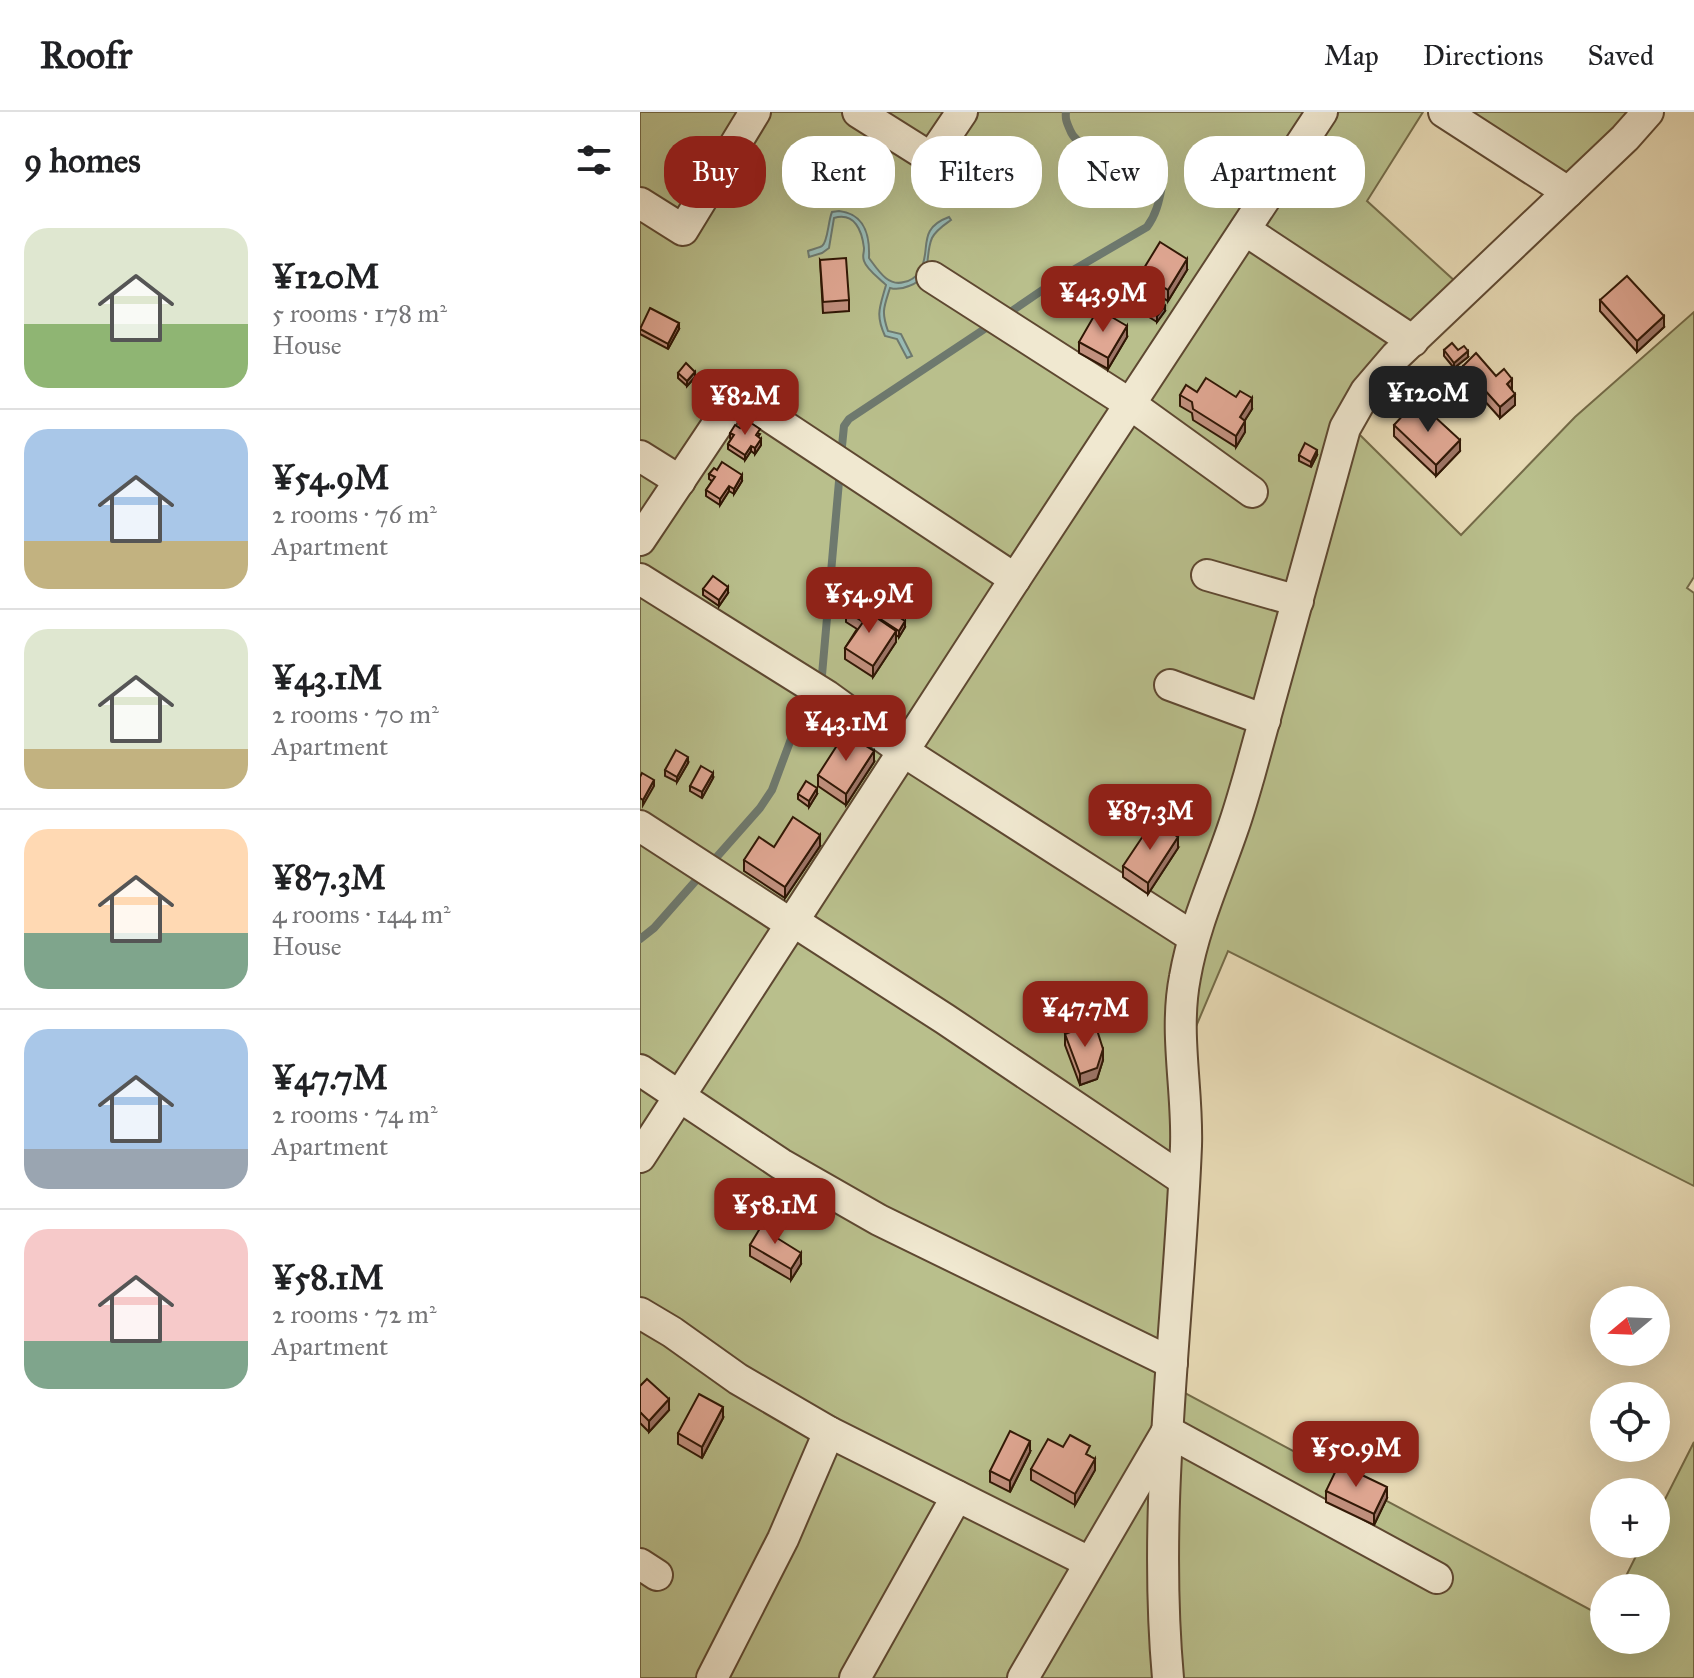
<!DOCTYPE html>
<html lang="en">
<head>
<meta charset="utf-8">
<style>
	:root { --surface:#fff; --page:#f6f6f6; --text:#202124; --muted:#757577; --line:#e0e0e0; --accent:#8f2418 }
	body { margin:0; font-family:"IM FELL Great Primer",serif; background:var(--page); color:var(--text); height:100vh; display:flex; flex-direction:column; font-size:30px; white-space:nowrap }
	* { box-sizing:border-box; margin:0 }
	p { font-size:26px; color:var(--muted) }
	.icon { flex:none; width:44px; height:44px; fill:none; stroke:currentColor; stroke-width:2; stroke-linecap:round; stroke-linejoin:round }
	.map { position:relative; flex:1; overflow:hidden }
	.panel { display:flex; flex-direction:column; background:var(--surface); width:640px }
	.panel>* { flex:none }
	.top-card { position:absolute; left:24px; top:24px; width:760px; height:72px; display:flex; gap:16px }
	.needle { width:52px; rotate:251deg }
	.controls { position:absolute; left:950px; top:1174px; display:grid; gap:16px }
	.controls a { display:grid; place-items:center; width:80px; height:80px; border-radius:50%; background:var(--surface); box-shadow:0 8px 32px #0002; font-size:40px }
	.price { position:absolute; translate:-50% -68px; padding:0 18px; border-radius:16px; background:var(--accent); color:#fff; font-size:26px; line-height:52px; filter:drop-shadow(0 2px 4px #0008) }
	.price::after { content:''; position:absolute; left:50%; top:48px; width:24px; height:18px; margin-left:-12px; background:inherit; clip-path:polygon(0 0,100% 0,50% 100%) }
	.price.active { background:#222; color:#fff }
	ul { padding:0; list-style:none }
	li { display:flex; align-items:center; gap:24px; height:200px; padding:0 24px }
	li+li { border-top:2px solid var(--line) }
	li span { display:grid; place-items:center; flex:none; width:224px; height:160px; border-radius:24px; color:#555 }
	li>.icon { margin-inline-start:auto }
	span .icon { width:96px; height:96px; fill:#fffc; stroke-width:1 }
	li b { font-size:34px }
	h2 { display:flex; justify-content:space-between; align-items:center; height:96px; padding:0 24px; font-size:34px }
	.tag { padding:0 28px; border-radius:32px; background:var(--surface); box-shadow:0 8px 32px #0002; font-size:28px; line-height:72px }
	.tag.active { background:var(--accent); color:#fff }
	header { display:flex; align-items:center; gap:48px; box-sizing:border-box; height:112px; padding:0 40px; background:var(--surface); border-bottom:2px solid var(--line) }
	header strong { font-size:38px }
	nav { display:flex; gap:44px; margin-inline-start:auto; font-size:28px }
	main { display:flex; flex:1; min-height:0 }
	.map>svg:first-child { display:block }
	.green { fill:#b9bf8c; stroke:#746b48; stroke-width:2 }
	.water { fill:#98bab4; stroke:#6e796e; stroke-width:2 }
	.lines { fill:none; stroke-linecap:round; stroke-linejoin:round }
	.stream { stroke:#6e796e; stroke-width:8 }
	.minor-casing { stroke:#5e4831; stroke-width:34 }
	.minor { stroke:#f0e8d0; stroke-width:30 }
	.wall { fill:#c1907e; stroke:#301705; stroke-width:2 }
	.shaded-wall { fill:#9d7567; stroke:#301705; stroke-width:2 }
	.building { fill:#e0a793; stroke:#301705; stroke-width:2 }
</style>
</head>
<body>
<header>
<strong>Roofr</strong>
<nav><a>Map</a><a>Directions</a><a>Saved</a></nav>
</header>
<main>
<section class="panel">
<h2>9 homes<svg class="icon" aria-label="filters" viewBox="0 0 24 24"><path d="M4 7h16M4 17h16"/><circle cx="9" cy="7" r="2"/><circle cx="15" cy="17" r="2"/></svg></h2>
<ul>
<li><span style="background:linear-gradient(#dfe7d0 60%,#8fb573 0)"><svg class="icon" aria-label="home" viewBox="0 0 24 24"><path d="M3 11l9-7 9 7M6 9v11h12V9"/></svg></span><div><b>¥120M</b><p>5 rooms · 178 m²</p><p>House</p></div></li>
<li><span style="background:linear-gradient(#a9c7e8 70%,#c2b280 0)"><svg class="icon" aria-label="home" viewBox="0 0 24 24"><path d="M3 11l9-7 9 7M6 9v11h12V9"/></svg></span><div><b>¥54.9M</b><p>2 rooms · 76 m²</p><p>Apartment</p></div></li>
<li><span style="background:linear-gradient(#dfe7d0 75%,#c2b280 0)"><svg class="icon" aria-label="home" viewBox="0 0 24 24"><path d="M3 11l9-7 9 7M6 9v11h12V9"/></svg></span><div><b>¥43.1M</b><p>2 rooms · 70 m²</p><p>Apartment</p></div></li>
<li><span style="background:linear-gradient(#ffd9b3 65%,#7fa58c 0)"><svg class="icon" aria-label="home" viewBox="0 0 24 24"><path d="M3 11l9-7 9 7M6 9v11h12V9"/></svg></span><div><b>¥87.3M</b><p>4 rooms · 144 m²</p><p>House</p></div></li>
<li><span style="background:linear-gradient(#a9c7e8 75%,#9aa5b1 0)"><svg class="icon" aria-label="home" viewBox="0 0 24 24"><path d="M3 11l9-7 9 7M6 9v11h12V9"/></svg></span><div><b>¥47.7M</b><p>2 rooms · 74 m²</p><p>Apartment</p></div></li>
<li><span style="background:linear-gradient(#f6c9c9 70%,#7fa58c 0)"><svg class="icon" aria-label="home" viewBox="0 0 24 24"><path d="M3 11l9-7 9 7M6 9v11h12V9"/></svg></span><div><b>¥58.1M</b><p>2 rooms · 72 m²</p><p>Apartment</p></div></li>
</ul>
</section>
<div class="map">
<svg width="1054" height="1566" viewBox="0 0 1054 1566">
	<rect width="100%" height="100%" fill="#e8dbb6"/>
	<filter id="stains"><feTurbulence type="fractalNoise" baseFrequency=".0025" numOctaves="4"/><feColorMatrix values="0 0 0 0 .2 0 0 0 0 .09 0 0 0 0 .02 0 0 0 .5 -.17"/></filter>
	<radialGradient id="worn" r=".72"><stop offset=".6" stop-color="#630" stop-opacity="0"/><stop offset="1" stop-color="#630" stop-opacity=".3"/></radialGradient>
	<g class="green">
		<polygon points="0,0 783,0 727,89 817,171 718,321 821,423 935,305 1054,200 1054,465 1047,476 1054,481 1054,1074 588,839 552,924 541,1279 964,1505 964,1528 1016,1528 1016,1476 980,1476 1002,1432 1016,1432 1016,1405 1054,1330 1054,1566 0,1566"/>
		<polygon points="789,0 1021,0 902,79"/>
	</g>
	<path class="water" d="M199,99C225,102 230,123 229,146C238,158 248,175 264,170C270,169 276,165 280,159C292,138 276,117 309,105L311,108C304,113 296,118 292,126C284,144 294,165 269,174C262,177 257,178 250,176C244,195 241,199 248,219L261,222L272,244L267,246L257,227L245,224C235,202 240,195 246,173C239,166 227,158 224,149C222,143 224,143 224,136C222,119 215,100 194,106L189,136L182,141L169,145L168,139C170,138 181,135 182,134C188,130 188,109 192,100Z"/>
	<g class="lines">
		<g class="stream">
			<path d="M363,205L423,164L507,115C516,103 519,90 522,74C539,0 447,62 430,18C427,11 425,7 426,0"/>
			<polyline points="201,344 204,314 209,307 352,212"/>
			<polyline points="179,571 182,563 200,358"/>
			<polyline points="0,827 14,816 120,696 132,678 157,611 173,583"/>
		</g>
		<defs>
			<g id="minor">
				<polyline points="218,0 291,46 322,0"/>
				<polyline points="804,0 928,80"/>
				<polyline points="0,91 43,118 115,0"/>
				<polyline points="605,118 773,229"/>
				<polyline points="292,165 490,292 612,380"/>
				<polyline points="0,344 40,369"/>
				<polyline points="0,428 97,283 375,467"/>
				<polyline points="567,463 658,489"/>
				<polyline points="0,467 187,584 263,639 553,825"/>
				<polyline points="530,573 625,608"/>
				<polyline points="0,714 151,812"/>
				<polyline points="153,809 305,907 544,1068"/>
				<polyline points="0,958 141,1052 239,1108 532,1251"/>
				<polyline points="0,1045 375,467 682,0"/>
				<polyline points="0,1201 32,1220 98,1267 189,1320 449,1450"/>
				<polyline points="527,1319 797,1466"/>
				<polyline points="0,1452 17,1463"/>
				<polyline points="72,1566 143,1427 189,1320"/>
				<polyline points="215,1566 317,1384"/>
				<polyline points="383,1566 526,1321"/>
				<path d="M528,1566C512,1390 539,1210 546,1034C548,978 534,921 545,865C554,813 576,766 593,716C599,699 604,681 609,664L705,316L726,279L756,244L985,26L1008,0"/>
			</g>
		</defs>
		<use href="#minor" class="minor-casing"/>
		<use href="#minor" class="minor"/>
	</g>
	<g class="wall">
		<polygon points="180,148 209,188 209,199 183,201"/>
		<polygon points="547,158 528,189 501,172 501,161"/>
		<polygon points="960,188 1024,215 997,240 960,199"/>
		<polygon points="501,194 525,199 517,210 501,200"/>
		<polygon points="0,215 39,217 28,237 0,222"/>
		<polygon points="487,225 468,257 439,241 439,230"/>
		<polygon points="804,238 828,245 814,256 804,244"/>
		<polygon points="823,254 856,264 872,278 875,293 860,306 823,265"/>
		<polygon points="38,261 55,265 47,274 38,266"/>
		<polygon points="557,280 612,297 605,308 605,320 596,335 553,308 552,301 540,294 540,283"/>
		<polygon points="773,304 820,339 796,364 754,324 754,313"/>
		<polygon points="100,316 120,322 118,325 121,333 115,342 111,339 105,348 88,337 88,332 91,327 90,326 90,321"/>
		<polygon points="659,343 677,343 671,355 659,349"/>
		<polygon points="77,358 102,369 94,382 89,379 80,393 66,384 66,378 72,369 69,367 69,362"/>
		<polygon points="63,477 88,481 79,494 63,483"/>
		<polygon points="206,499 265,515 259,525 256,523 256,530 233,565 205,547 205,536 217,517 206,510"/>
		<polygon points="234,650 206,693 178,674 178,663"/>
		<polygon points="48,651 37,670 25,664 25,658"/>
		<polygon points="73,666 62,686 50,679 50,674"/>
		<polygon points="158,682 177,682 169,695 158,687"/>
		<polygon points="180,734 145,786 104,759 104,748 134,735"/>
		<polygon points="538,736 508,782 483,765 483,754"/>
		<polygon points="425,922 463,948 457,967 440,973 425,933"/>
		<polygon points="110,1133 161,1152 151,1168 110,1144"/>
		<polygon points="0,1274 29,1298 9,1320 0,1311"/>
		<polygon points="83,1306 62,1346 38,1332 38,1321"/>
		<polygon points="423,1335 450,1344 455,1358 435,1393 391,1368 391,1357"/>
		<polygon points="390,1340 370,1380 350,1370 350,1359"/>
		<polygon points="686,1379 747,1386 734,1413 686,1390"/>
	</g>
	<g class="shaded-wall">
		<polygon points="547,147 547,158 528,189 528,178"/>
		<polygon points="525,194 525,199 517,210 517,204"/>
		<polygon points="1024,204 1024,215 997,240 997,229"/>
		<polygon points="39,211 39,217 28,237 28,232"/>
		<polygon points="487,214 487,225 468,257 468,246"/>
		<polygon points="828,239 828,245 814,256 814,251"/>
		<polygon points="55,260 55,265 47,274 47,269"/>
		<polygon points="872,267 872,278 867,272"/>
		<polygon points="875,282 875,293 860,306 860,295"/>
		<polygon points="612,286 612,297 600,316 600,305"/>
		<polygon points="605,309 605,320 596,335 596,324"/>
		<polygon points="121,327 121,333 115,342 115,336"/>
		<polygon points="820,328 820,339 796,364 796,353"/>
		<polygon points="111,334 111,339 105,348 105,343"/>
		<polygon points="677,338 677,343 671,355 671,350"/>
		<polygon points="102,363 102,369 94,382 94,377"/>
		<polygon points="89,374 89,379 80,393 80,387"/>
		<polygon points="88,475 88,481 79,494 79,488"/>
		<polygon points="265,509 265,515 259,525 259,519"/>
		<polygon points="256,519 256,530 233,565 233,554"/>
		<polygon points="234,639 234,650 206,693 206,682"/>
		<polygon points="48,645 48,651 37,670 37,665"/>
		<polygon points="73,661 73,666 62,686 62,680"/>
		<polygon points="14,668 14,674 3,693 3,688"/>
		<polygon points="177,676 177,682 169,695 169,689"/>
		<polygon points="180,723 180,734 145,786 145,775"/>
		<polygon points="538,725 538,736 508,782 508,771"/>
		<polygon points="463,937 463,948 457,967 440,973 440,962"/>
		<polygon points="161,1141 161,1152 151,1168 151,1157"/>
		<polygon points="29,1287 29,1298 9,1320 9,1309"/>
		<polygon points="83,1295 83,1306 62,1346 62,1335"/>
		<polygon points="390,1329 390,1340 370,1380 370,1369"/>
		<polygon points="455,1347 455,1358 435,1393 435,1382"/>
		<polygon points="747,1375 747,1386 734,1413 734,1402"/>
	</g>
	<g class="building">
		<polygon points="520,130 547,147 528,178 501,161"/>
		<polygon points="206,146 209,188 183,190 180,148"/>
		<polygon points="987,164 1024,204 997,229 960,188"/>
		<polygon points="508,183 525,194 517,204 501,194"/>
		<polygon points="10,196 39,211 28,232 0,217"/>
		<polygon points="458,197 487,214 468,246 439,230"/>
		<polygon points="812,231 818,238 824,234 828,239 814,251 804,238"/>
		<polygon points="836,241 856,264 864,257 872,267 867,272 875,282 860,295 823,254"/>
		<polygon points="46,251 55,260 47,269 38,261"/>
		<polygon points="566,266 596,285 600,279 612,286 600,305 605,309 596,324 553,297 552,290 540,283 546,273 557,280"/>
		<polygon points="782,293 820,328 796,353 754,313 766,300 773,304"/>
		<polygon points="105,307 120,317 116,323 121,327 115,336 111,334 105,343 88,332 94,323 90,321 95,313 100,316"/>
		<polygon points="665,331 677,338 671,350 659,343"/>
		<polygon points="82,350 102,363 94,377 89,374 80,387 66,378 75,365 69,362 74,356 77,358"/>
		<polygon points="73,464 88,475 79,488 63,477"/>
		<polygon points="220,480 265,509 259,519 214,490"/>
		<polygon points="212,489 256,519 233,554 205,536 223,510 206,499"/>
		<polygon points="205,621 234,639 206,682 178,663"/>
		<polygon points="36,638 48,645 37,665 25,658"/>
		<polygon points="61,654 73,661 62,680 50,674"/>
		<polygon points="2,661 14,668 3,688 0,686 0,665"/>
		<polygon points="166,669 177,676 169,689 158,682"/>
		<polygon points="153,705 180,723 145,775 104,748 119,725 134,735"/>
		<polygon points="513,709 538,725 508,771 483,754"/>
		<polygon points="441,916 457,918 463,937 457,956 440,962 425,922"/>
		<polygon points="125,1108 141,1119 137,1126 161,1141 151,1157 110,1133"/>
		<polygon points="7,1267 29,1287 9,1309 0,1300 0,1274"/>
		<polygon points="59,1282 83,1295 62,1335 38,1321"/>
		<polygon points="370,1319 390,1329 370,1369 350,1359"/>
		<polygon points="430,1323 450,1334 446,1342 455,1347 435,1382 391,1357 408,1327 423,1335"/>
		<polygon points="699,1352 747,1375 734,1402 686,1379"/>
	</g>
	<rect width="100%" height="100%" filter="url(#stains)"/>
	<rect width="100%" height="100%" fill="url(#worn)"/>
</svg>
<div class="controls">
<a><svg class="needle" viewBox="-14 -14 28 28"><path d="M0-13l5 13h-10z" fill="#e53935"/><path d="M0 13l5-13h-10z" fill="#757577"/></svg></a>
<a><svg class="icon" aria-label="locate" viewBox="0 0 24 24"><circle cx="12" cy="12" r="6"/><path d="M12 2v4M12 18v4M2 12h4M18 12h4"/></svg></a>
<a>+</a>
<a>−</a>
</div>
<b class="price" style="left:463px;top:222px">¥43.9M</b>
<b class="price active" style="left:788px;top:322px">¥120M</b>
<b class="price" style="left:105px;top:325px">¥82M</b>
<b class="price" style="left:229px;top:523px">¥54.9M</b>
<b class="price" style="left:206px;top:651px">¥43.1M</b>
<b class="price" style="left:510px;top:740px">¥87.3M</b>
<b class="price" style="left:445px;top:937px">¥47.7M</b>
<b class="price" style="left:135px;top:1134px">¥58.1M</b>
<b class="price" style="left:716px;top:1377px">¥50.9M</b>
<div class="top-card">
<a class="tag active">Buy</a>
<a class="tag">Rent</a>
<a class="tag">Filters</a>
<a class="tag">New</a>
<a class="tag">Apartment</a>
</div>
</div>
</main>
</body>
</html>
